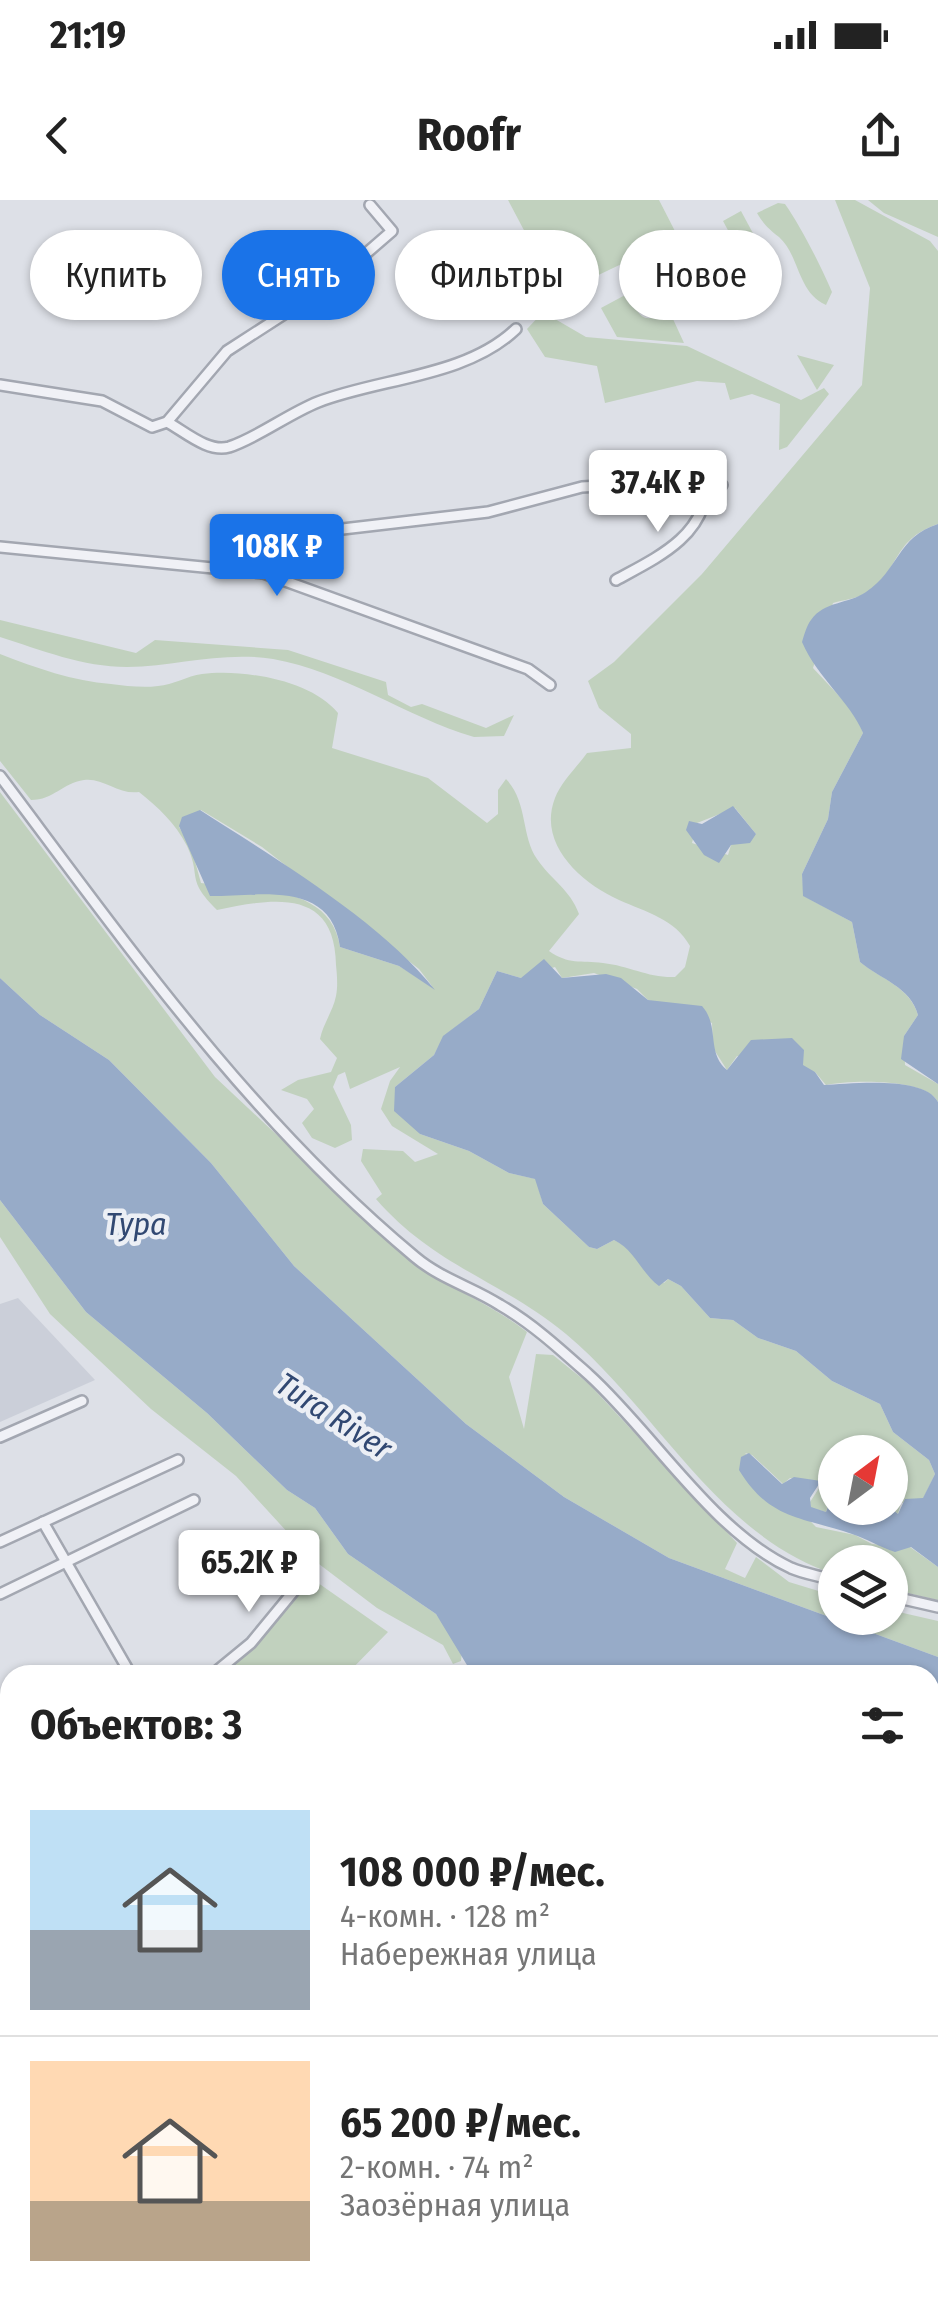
<!DOCTYPE html>
<html lang="ru">
<head>
<meta charset="utf-8">
<style>
	:root { --surface:#fff; --page:#f6f6f6; --text:#222; --muted:#767676; --line:#e0e0e0; --accent:#1a73e8 }
	body { margin:0; font-family:"Fira Sans Condensed",sans-serif; background:var(--page); color:var(--text); height:100vh; display:flex; flex-direction:column; font-size:38px; white-space:nowrap }
	* { box-sizing:border-box; margin:0 }
	p { font-size:32px; color:var(--muted) }
	.icon { flex:none; width:55px; height:55px; fill:none; stroke:currentColor; stroke-width:2; stroke-linecap:round; stroke-linejoin:round }
	.map { position:relative; flex:1; overflow:hidden }
	.details { position:absolute; left:0px; top:1465px; width:940px; height:640px; display:flex; flex-direction:column; background:var(--surface); border-radius:30px 30px 0 0; box-shadow:0 2px 8px #0004 }
	.details>* { flex:none }
	.guide { position:absolute; left:30px; top:30px; width:880px; height:90px; display:flex; gap:20px }
	.needle { width:65px; rotate:32deg }
	.controls { position:absolute; left:818px; top:1235px; display:grid; gap:20px }
	.controls a { display:grid; place-items:center; width:90px; height:90px; border-radius:50%; background:var(--surface); box-shadow:0 2px 8px #0004; font-size:50px }
	.price { position:absolute; translate:-50% -85px; padding:0 22px; border-radius:10px; background:#fff; color:#222; font-size:32px; line-height:65px; filter:drop-shadow(0 2px 5px #0008) }
	.price::after { content:''; position:absolute; left:50%; top:60px; width:30px; height:22px; margin-left:-15px; background:inherit; clip-path:polygon(0 0,100% 0,50% 100%) }
	.price.on { background:var(--accent); color:#fff }
	ul { padding:0; list-style:none }
	li { display:flex; align-items:center; gap:30px; height:250px; padding:0 30px }
	li+li { border-top:2px solid var(--line) }
	li span { display:grid; place-items:center; flex:none; width:280px; height:200px; border-radius:0px; color:#555 }
	li>.icon { margin-inline-start:auto }
	span .icon { width:120px; height:120px; fill:#fffc; stroke-width:1 }
	li b { font-size:42px }
	h2 { display:flex; justify-content:space-between; align-items:center; height:120px; padding:0 30px; font-size:42px }
	.chip { padding:0 35px; border-radius:45px; background:var(--surface); box-shadow:0 2px 8px #0004; font-size:35px; line-height:90px }
	.chip.on { background:var(--accent); color:#fff }
	.status { display:flex; justify-content:space-between; align-items:center; height:70px; padding:0 50px; background:var(--surface); direction:ltr }
	.status svg { height:28px; fill:currentColor }
	header { display:flex; justify-content:space-between; align-items:center; height:130px; padding:0 30px; background:var(--surface); font-size:45px; font-weight:700 }
	.map>svg:first-child { display:block }
	.built { fill:#cbcfd9 }
	.green { fill:#c1d1be; fill-rule:evenodd }
	.water { fill:#97abc8 }
	.lines { fill:none; stroke-linecap:round; stroke-linejoin:round }
	.minor-casing { stroke:#a3a7b1; stroke-width:14 }
	.tertiary-casing { stroke:#a3a7b1; stroke-width:15 }
	.minor { stroke:#f0f1f6; stroke-width:9 }
	.tertiary { stroke:#f0f1f6; stroke-width:10 }
	.secondary { stroke:#fff; stroke-width:11 }
	.labels { text-anchor:middle; dominant-baseline:central; stroke-width:9; stroke-linejoin:round; paint-order:stroke }
	.water-label { font-size:32px; font-style:italic; fill:#314872; stroke:#eceff5 }
</style>
</head>
<body>
<div class="status"><b>21:19</b><svg viewBox="0 0 49 12"><path d="M0 12V9h3v3zM5 12V6h3v6zM10 12V3h3v9zM15 12V0h3v12zM26 1h20v11H26zM47 4h2v5h-2z"/></svg></div>
<header><svg class="icon" aria-label="back" viewBox="0 0 24 24"><path d="M15 5l-7 7 7 7"/></svg>Roofr<svg class="icon" aria-label="share" viewBox="0 0 24 24"><path d="M12 15V3M7 8l5-5 5 5M5 13v7h14v-7"/></svg></header>
<div class="map">
<svg width="938" height="2105" viewBox="0 0 938 2105">
	<rect width="100%" height="100%" fill="#dde0e7"/>
	<polygon class="built" points="18,1098 95,1180 0,1222 0,1104"/>
	<g class="green">
		<polygon points="508,0 659,0 678,37 565,91 554,87"/>
		<path d="M835,0H855L930,41L938,51V324C890,340 901,373 864,394C856,399 842,400 833,403L813,468L856,514L863,533L832,592L828,619L802,674L804,696L852,722L860,762C881,779 910,787 918,815L904,836L905,865L938,884V902C926,878 850,880 826,885L815,872L737,856L727,870L713,848L712,823L648,800L637,789L594,773L562,778L555,767L521,778L497,771L479,809L444,836L434,855L395,887L420,934L469,951L509,973L536,979L543,1004L589,1047L597,1049L614,1040C634,1049 645,1070 664,1083L668,1079L681,1086L710,1118L733,1120L758,1138L796,1151L832,1181L880,1204L893,1232L929,1260L935,1274L923,1299L901,1303L898,1314L892,1309L890,1252H835C835,1272 833,1294 826,1312L811,1308L810,1302L821,1285L790,1278L783,1284L752,1255L745,1253L816,1327L855,1335L872,1344L910,1347L938,1367V1400L890,1389V1362H835V1374C719,1338 656,1209 566,1134C502,1081 434,1066 376,999L382,994L361,961L363,949L403,951L415,962L438,954L392,926L381,909L390,881L400,867L350,889L345,872L338,875L333,887L351,925L352,940L335,948L312,938L302,923L314,909L307,899L281,890L298,880L331,872L337,858L320,839C323,824 333,811 336,796C338,786 337,775 336,765C335,688 274,698 217,710C185,678 202,678 187,646C175,623 159,608 139,592C119,595 102,577 84,580C62,583 54,600 31,600L0,561V454C36,468 73,481 111,484C126,486 143,488 158,486C173,485 187,476 202,474C244,469 311,480 338,513L332,548L428,578L487,623L498,614V590L506,579C528,602 521,636 537,659C551,680 570,689 579,714L549,751C569,765 580,760 603,763C630,766 648,778 675,777L685,767L690,746C675,719 646,712 619,700C581,683 537,644 555,598C561,582 577,567 587,553L631,548V534L599,508L588,481L614,462L702,374L862,185L870,88ZM735,608L756,634L731,645L728,655L692,643L697,623ZM201,610L262,647L419,769L432,786L399,766L340,747C331,684 252,690 201,683L191,647L179,627Z"/>
		<polygon points="868,0 938,0 938,37 884,13"/>
		<path d="M778,3L785,4C800,25 822,68 832,92L826,105C797,92 800,56 779,37C769,29 764,25 757,13Z"/>
		<polygon points="741,11 777,78 759,88 723,21"/>
		<path d="M627,94C648,133 645,111 673,119L684,143L617,137L601,108Z"/>
		<polygon points="543,112 586,137 687,146 801,200 824,188 829,194 787,247 779,250 780,204 752,194 730,200 725,183 697,181 605,203 597,166 545,157 527,129"/>
		<polygon points="797,155 834,165 817,190"/>
		<path d="M0,420L136,453L155,440L288,450L386,482L388,495L411,507L422,504L486,528L514,515L504,536L474,537C406,517 343,471 273,459C222,451 178,466 127,467C83,467 41,450 0,437Z"/>
		<path d="M0,592L215,877L411,1061C449,1088 491,1104 527,1132L509,1177L524,1229L536,1154L553,1155L589,1184L737,1343L725,1369L745,1378L756,1357L789,1382L835,1396V1418H890V1410L938,1421V1457L669,1358L564,1297L466,1224L294,1066L211,963L109,860L40,815L0,778Z"/>
		<polygon points="0,1000 86,1112 207,1213 287,1290 315,1308 348,1354 436,1414 462,1451 461,1461 453,1464 443,1445 377,1408 311,1358 236,1276 151,1209 50,1114 0,1037"/>
		<polygon points="311,1378 388,1432 346,1475 219,1475 253,1445"/>
		<polygon points="634,2095 676,2095 678,2105 642,2105"/>
		<polygon points="812,2095 907,2095 907,2105 815,2105"/>
	</g>
	<g class="water">
		<path d="M938,324V884L901,859L904,836L918,815C911,787 880,779 860,762L852,722L803,696L802,674L828,619L832,592L863,533C850,501 818,479 802,442C804,435 807,425 811,420C824,401 849,404 866,392C899,370 897,337 938,324Z"/>
		<polygon points="733,606 756,634 750,643 731,645 719,663 704,655 686,630 689,621 702,624"/>
		<path d="M200,610C273,657 382,722 435,790L399,766L340,747C331,680 260,696 210,696L179,626L182,617Z"/>
		<path d="M544,759L562,778L606,774L621,778L648,800L702,806C720,826 706,853 727,870L751,840L792,838L804,850L803,865L815,872L824,885C850,884 924,875 938,902V1367L911,1347L895,1352C880,1347 867,1339 852,1334C804,1317 770,1321 739,1270L741,1257L749,1253L782,1284L794,1277L821,1281L810,1298L811,1307L826,1312C832,1301 826,1289 835,1278V1308H890V1296L892,1309L898,1314L905,1299L923,1298L935,1274L929,1260L893,1232L880,1204L832,1181L796,1151L758,1138L733,1120L710,1118L681,1086L668,1079L659,1086C641,1073 635,1050 614,1040L597,1049L589,1047L543,1004L535,979L509,973L469,951L420,934L394,911L395,887L434,855L443,836L479,809L497,771L521,778Z"/>
		<polygon points="0,778 40,815 109,860 211,963 294,1066 466,1224 564,1297 669,1358 938,1457 938,1665 930,1663 930,1475 473,1475 436,1414 348,1354 315,1308 287,1290 207,1213 86,1112 0,1000"/>
	</g>
	<g class="lines">
		<defs>
			<g id="minor">
				<polyline points="0,185 102,201 152,227 167,222 227,151 332,83 392,31 370,5"/>
				<path d="M167,222C184,231 208,253 229,247C257,238 288,214 318,202C380,178 466,177 516,129"/>
				<polyline points="0,347 263,373 528,469 550,485"/>
				<polyline points="263,373 297,340 334,330 488,312 582,287 618,285 657,290 722,285"/>
				<path d="M616,380C654,359 705,337 706,287"/>
				<path d="M0,576C127,745 251,921 415,1057C441,1079 472,1087 500,1105C533,1124 561,1150 589,1175C652,1232 713,1332 791,1368C805,1374 821,1376 835,1381"/>
				<polyline points="0,1237 82,1201"/>
				<polyline points="43,1322 131,1475"/>
				<polyline points="0,1342 178,1260"/>
				<polyline points="0,1394 194,1300"/>
				<polyline points="890,1396 938,1407"/>
				<polyline points="212,1475 251,1443 307,1375"/>
				<polyline points="0,1557 10,1555"/>
				<polyline points="0,1695 10,1692"/>
				<polyline points="930,1729 938,1727"/>
				<polyline points="0,1771 10,1790"/>
				<polyline points="0,1840 10,1830"/>
				<polyline points="479,2095 479,2105"/>
				<polyline points="307,2105 309,2095"/>
			</g>
			<polyline id="tertiary" points="0,2022 10,2024"/>
		</defs>
		<use href="#minor" class="minor-casing"/>
		<use href="#tertiary" class="tertiary-casing"/>
		<use href="#minor" class="minor"/>
		<use href="#tertiary" class="tertiary"/>
		<g class="secondary">
			<polyline points="930,1996 938,1994"/>
			<polyline points="696,2105 706,2095"/>
			<polyline points="716,2105 726,2095"/>
		</g>
	</g>
	<g class="labels">
		<g class="water-label">
			<text x="136" y="1024">Тура</text>
			<text transform="translate(334 1216) rotate(33)">Tura River</text>
		</g>
	</g>
</svg>
<div class="controls">
<a><svg class="needle" viewBox="-14 -14 28 28"><path d="M0-13l5 13h-10z" fill="#e53935"/><path d="M0 13l5-13h-10z" fill="#767676"/></svg></a>
<a><svg class="icon" aria-label="layers" viewBox="0 0 24 24"><path d="M12 4l9 5-9 5-9-5zM3 14l9 5 9-5"/></svg></a>
</div>
<b class="price" style="left:658px;top:335px">37.4K ₽</b>
<b class="price on" style="left:277px;top:399px">108K ₽</b>
<b class="price" style="left:249px;top:1415px">65.2K ₽</b>
<div class="guide">
<a class="chip">Купить</a>
<a class="chip on">Снять</a>
<a class="chip">Фильтры</a>
<a class="chip">Новое</a>
</div>
<section class="details">
<h2>Объектов: 3<svg class="icon" aria-label="filters" viewBox="0 0 24 24"><path d="M4 7h16M4 17h16"/><circle cx="9" cy="7" r="2"/><circle cx="15" cy="17" r="2"/></svg></h2>
<ul>
<li><span style="background:linear-gradient(#bfe0f5 60%,#9aa5b1 0)"><svg class="icon" aria-label="home" viewBox="0 0 24 24"><path d="M3 11l9-7 9 7M6 9v11h12V9"/></svg></span><div><b>108 000 ₽/мес.</b><p>4-комн. · 128 m²</p><p>Набережная улица</p></div></li>
<li><span style="background:linear-gradient(#ffd9b3 70%,#b9a48a 0)"><svg class="icon" aria-label="home" viewBox="0 0 24 24"><path d="M3 11l9-7 9 7M6 9v11h12V9"/></svg></span><div><b>65 200 ₽/мес.</b><p>2-комн. · 74 m²</p><p>Заозёрная улица</p></div></li>
</ul>
</section>
</div>
</body>
</html>
